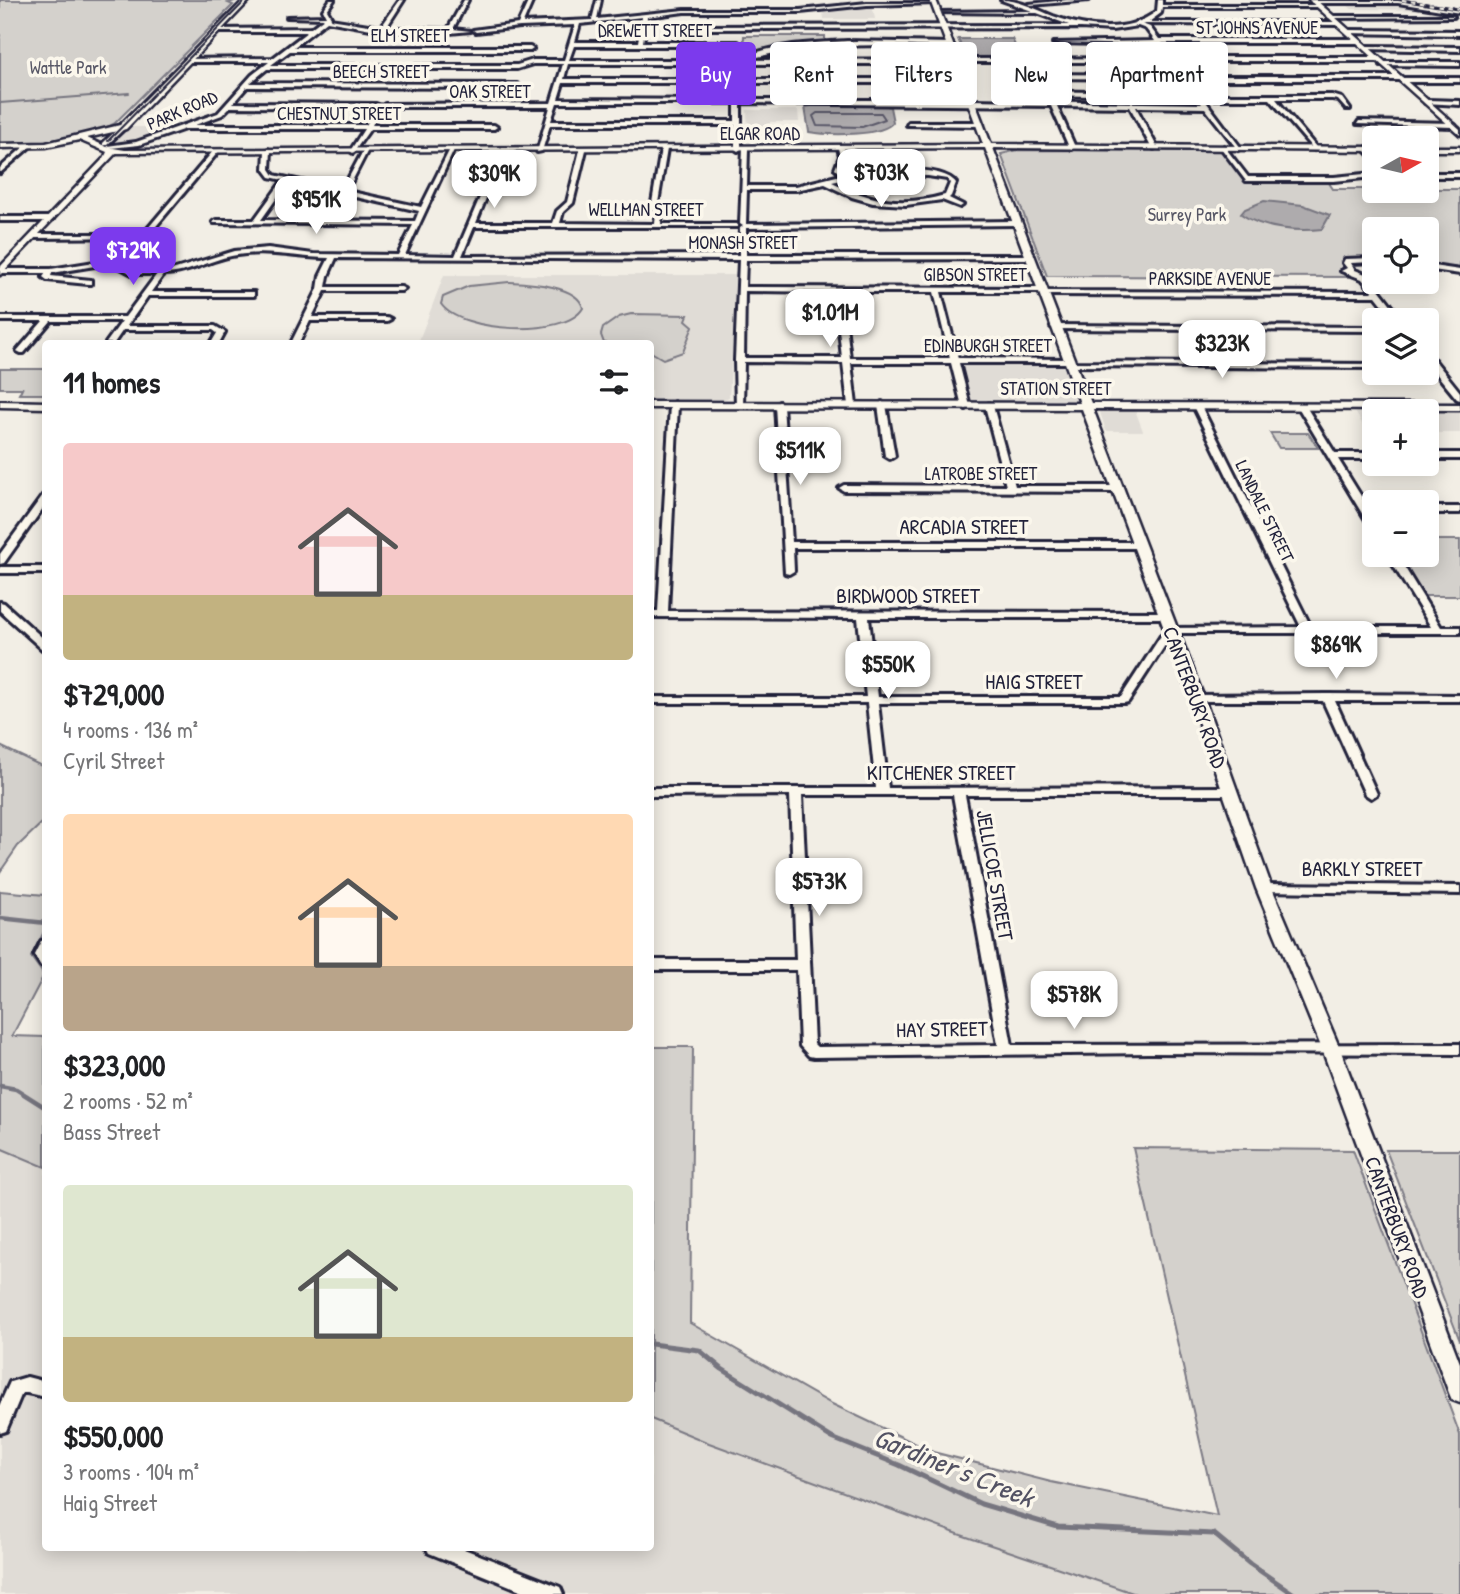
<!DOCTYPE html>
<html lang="en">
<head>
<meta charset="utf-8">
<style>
	:root { --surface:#fff; --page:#f6f6f6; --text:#202124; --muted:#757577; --accent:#7c3aed }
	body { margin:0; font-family:"Patrick Hand",sans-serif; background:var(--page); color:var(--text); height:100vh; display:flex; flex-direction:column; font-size:26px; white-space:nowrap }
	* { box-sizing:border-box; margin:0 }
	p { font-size:23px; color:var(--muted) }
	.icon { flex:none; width:38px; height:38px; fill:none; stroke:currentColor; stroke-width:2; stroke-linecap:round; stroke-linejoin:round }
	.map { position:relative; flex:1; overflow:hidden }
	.panel { position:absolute; left:42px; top:340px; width:612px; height:1211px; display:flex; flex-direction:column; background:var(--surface); border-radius:7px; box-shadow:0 4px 18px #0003 }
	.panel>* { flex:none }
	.top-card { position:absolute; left:676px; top:42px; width:665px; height:63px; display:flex; gap:14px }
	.needle { width:46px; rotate:82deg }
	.fabs { position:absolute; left:1362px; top:126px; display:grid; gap:14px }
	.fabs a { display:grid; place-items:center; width:77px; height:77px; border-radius:7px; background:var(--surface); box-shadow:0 4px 18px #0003; font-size:35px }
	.price { position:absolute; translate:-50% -60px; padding:0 16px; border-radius:14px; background:#fff; color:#222; font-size:23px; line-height:46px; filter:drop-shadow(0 2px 4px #0008) }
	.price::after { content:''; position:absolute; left:50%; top:42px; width:21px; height:16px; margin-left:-10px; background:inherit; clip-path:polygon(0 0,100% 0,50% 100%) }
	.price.on { background:var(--accent); color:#fff }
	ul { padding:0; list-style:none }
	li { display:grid; align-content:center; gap:14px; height:371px; padding:0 21px }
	li span { display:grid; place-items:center; height:217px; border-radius:7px; color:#555 }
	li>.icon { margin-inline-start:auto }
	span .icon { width:126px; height:126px; fill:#fffc; stroke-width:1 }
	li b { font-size:30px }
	h2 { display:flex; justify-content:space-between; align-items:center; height:84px; padding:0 21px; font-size:30px }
	.chip { padding:0 24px; border-radius:7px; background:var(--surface); box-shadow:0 4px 18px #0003; font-size:24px; line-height:63px }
	.chip.on { background:var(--accent); color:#fff }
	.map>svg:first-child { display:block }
	.built { fill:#e0dcd6 }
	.green { fill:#d4d1cc; stroke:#7b7a84; stroke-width:2 }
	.water { fill:#aeabad; stroke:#76747f; stroke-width:2 }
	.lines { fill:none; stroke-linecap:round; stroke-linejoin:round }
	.shore { stroke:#5a5969; stroke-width:2 }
	.stream-far2 { stroke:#76747f; stroke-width:2 }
	.stream-far1 { stroke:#76747f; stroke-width:4.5 }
	.stream { stroke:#76747f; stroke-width:5 }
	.minor-casing { stroke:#22223b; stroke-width:6 }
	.major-casing { stroke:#22223b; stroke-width:5 }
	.minor { fill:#fbf7ec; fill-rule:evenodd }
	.major { fill:#fbf7ec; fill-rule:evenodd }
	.tram { stroke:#22223b; stroke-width:2 }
	.rail-casing { stroke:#22223b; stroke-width:2.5 }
	.rail { stroke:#fbf7ec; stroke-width:2; stroke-dasharray:4.5; stroke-linecap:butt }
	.labels { text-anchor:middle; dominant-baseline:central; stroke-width:7; stroke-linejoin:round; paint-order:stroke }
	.far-street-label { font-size:18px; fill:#22223b; stroke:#fbf7ec }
	.far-park-label { font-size:18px; fill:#575766; stroke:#fbf7ec }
	.street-label { font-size:21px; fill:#22223b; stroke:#fbf7ec }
	.near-water-label { font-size:28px; font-style:italic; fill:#535263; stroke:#fbf7ec }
</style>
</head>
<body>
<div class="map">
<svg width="1460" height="1594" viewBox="0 0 1460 1594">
	<rect width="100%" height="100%" fill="#f2eee5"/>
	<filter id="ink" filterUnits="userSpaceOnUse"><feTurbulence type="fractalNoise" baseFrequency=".0143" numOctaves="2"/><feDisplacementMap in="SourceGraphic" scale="14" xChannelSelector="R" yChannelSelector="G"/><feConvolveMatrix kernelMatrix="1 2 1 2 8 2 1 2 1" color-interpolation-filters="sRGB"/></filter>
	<g filter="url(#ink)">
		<g class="built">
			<polygon points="1319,3 1398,3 1439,10 1352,9 1348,6 1322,6"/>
			<polygon points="872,5 875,19 824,19 823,11"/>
			<polygon points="747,110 798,110 799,122 770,122 770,129 748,129"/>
			<polygon points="129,127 172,127 127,144 114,143"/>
			<polygon points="444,275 738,275 729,397 722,400 651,400 651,343 418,343"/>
			<polygon points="961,362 1062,363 1078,402 969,402"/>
			<polygon points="1105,410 1135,410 1143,431 1106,431 1100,412"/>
			<polygon points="1354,410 1460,411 1460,433 1426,433 1426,411 1374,411 1374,432 1367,432"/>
			<polygon points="0,1148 45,1167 46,1547 651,1547 651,1419 709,1443 961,1535 1136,1594 0,1594"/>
		</g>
		<g class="green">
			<path d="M0,0H238L228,3L233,5L115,123C85,140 34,144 0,144Z"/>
			<polygon points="744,36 825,36 825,44 743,57"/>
			<polygon points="1018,150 1225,151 1246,180 1327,180 1333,189 1460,189 1460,268 1426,264 1426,229 1374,229 1374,259 1348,258 1341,261 1359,277 1047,276 1001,154"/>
			<path d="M509,282C529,283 578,285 583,308C566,338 460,333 441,304L443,297L469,286Z"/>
			<polygon points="631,314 688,315 686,320 693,326 683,352 663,359 651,352 651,343 604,343 601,335 603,328 619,317"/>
			<polygon points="0,369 45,369 45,394 19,394 22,388 0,388"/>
			<polygon points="1270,433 1308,433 1318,448 1279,448"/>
			<polygon points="1427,540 1460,540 1460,596 1417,596 1392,555 1434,552"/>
			<polygon points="0,746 46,768 45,820 18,846 0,872"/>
			<polygon points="0,891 45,895 45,930 31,957 44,975 12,1036 45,1037 45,1167 0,1148"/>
			<polygon points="651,1047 693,1047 690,1323 830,1403 933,1452 1051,1482 1217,1516 1133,1148 1353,1150 1460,1435 1460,1594 1136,1594 961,1535 709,1443 651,1419"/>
			<polygon points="1386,1150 1460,1150 1460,1341"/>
		</g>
		<g class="water">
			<polygon points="958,39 1012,39 1021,58 966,58"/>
			<path d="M811,106H887L890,107L893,122C883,137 827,135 809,132L805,107Z"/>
			<path d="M1264,201L1303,205L1330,215L1322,229C1297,232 1262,229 1241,214L1245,209Z"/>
		</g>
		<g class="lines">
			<polygon class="shore" points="817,113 881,113 885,119 862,127 817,126 813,116"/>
			<polyline class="stream-far2" points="0,103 129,93"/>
			<g class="stream-far1">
				<polyline points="0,918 46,923"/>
				<polyline points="0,1086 16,1089 46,1108"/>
			</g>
			<polyline class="stream" points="651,1344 699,1350 722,1369 832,1438 899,1465 981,1504 1058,1527 1214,1534 1250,1564 1294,1594"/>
			<defs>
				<g id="minor">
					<path d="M330,0H334L327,10L331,17L330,19L381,27L400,0H404L386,28L448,29L464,0H468L453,29L471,31L449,33L382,31L327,21L294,47H530L533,49L530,51H290L271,65H399L402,67L399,69H267L250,83L517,84L520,86L517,88L247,87L233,103L376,104L382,106L385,104L551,103L563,64H533L517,69H408L405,67L408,65H517L533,60H564L575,25L520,27L476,32L473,30L518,24L529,0H533L523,23L592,20L597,0H601L597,19L684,10H800L867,3H936L867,5L800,12H684L647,17L643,42H738L741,44V60L1168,58L1158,45L1053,43L1155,41L1146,29L1138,26L1112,30L1081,28L710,29L708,26L1069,25L1037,13L936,12L1032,11L1001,0C1019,0 1036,9 1053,16C1086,28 1126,35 1157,11L1158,0H1162V5H1319L1321,7H1162L1161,13L1149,22H1338L1340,25L1142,24L1150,27L1159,39H1357L1360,41L1357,43H1162L1173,57H1377L1380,59L1377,61H1175L1187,76H1400L1403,78H1460V82H1402L1399,80H1190L1202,95H1332L1342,98L1350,109H1346L1338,100L1332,99H1276L1316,147L1314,150L1270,99H1204L1241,148L1238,150L1205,108L1136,107L1157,147L1154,149L1151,147L1130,107L1057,106L1075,147L1072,149L1069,147L1051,106L741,103V149L738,151L735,149V125H550L542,151L537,152L550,107H383L372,125H494L497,127L494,129H370L353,153L350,151L364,129H185L139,145L110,148L107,146L136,142L218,113L252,75L269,62H187L185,59L273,58L307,32H217L215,29L311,28L324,18L287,17L326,16L323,10ZM642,17L638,42H575L580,24ZM574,46H735V60H569ZM959,62H1170L1181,75L1033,74L1030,76L1033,78L1183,79L1195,94L1041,91L1038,93L1041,95L1197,98L1202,104L972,100H741V83H964L967,81L964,79H741V64H957ZM568,64H735V79H564ZM563,83H735V100L558,99ZM557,103H735V121H551ZM230,107L376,108H377L366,125H195L222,115Z"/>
					<polygon points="1067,0 1089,0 1031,5 1029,4"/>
					<polygon points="1313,1 1398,1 1460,11 1460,13 1398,3 1311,3"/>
					<polygon points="1330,16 1452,16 1454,17 1328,18"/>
					<polygon points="1348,30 1460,31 1460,35 1346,33"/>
					<path d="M847,41L950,43L953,45L950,47C879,45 814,41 745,60L742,58C773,44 813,43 847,41Z"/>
					<polygon points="1366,46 1460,47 1460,51 1364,49"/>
					<polygon points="1383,62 1460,62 1460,66 1381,65"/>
					<polygon points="1427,100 1460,101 1460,105 1425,103"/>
					<polygon points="1359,121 1452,123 1455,125 1452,127 1357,124"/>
					<polygon points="909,122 980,122 983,124 980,126 907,125"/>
					<polygon points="123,124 128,125 107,145 103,145 103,143"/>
					<polygon points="26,145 31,146 0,173 0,168"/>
					<path d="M841,146L844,148L846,156L841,169L847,174C871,171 941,163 956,183L951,196L949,198L963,205L960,207L942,200L906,205L873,203L852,197L825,184L796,190H747L746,224L1016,221L1019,223L1016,225L746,228V255H1028L1032,257L1028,259L746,260L745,287L1041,288L1044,291L1373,292L1362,279L1341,271L1347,268L1343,263L1345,259L1374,258V262L1351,263L1355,270L1368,275L1403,320H1395L1376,296L1042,295L1039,292H941L958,358L1069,359L1073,362L1374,364V368L1070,366L1066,363H959L970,406L966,409L962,406L951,363H851L856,405L852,408L848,405L843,363L744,362L743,405L736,407L735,360L739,260L336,258L328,276L326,287H401L405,289L401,291H325L312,317H387L391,319L387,321H310L299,343H291L318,289L320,276L329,258C298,258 269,250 237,255C213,258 189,274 164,274L151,292H254V296H148L127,326H215L225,332L219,343H211L217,333L213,330H123L114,343H106L122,321H51L24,353H21L17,351L43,321H0V317H125L157,274H132L117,266L107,264L52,273L51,276L91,280V284H88L47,280L43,277L46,273H1V269H51L107,260L122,262L134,270H172L234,251L268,248L313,254L398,255L413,225L214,223L213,222L216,220H254L283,180L270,177L264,169L265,151L268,149L271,151L270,169L274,175L342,190L363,151L368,150L347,191L421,207L449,151L454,150L405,255L455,256L500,150L505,151L476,223H553L557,211L567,202L580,150L583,148L586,150L573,203L563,212L560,223L655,224L656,211L652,203L661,149L664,147L667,149L658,203L662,211L661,224H736L738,225V227H474L462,256L739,255L740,228L743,226L740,224L743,148L748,149L747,186H796L841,175L835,169L840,156L838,148ZM883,175L928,176L947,179L950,183L945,195C903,207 870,201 832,182L856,177ZM288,182L419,211L415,221L261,220ZM745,291L835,292L842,358H744ZM842,292H934L950,358H850Z"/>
					<polygon points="1224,146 1248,177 1334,177 1374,173 1374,177 1334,181 1246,181 1221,148"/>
					<polygon points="1367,147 1374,153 1374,159 1364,149"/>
					<polygon points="214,150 219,151 147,237 34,238 31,236 34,234 143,234"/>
					<rect x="1426" y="173" width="34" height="4"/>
					<polygon points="0,217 50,217 53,219 50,221 0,221"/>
					<polygon points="1426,265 1460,270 1460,274 1426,269"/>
					<polygon points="1052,325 1374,327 1374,331 1055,329 1051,327"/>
					<polygon points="1426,353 1429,353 1460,392 1460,400 1457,399 1426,361"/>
					<path d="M674,402L678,405L668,611L1165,612L1170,615L1165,618H869L878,697H1121L1166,628L1301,627L1193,406L1194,404L1201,406L1311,627H1431L1387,555H1397L1441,627H1460V633H1173L1128,702L1124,703H878L888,788L1230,787L1236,791L1230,795H965L1012,1045L1460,1044V1054L1148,1053L814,1057L809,1056L800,1046L797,970H651V960H796L790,795L651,796V788H876L867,703H651V697H866L858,618L651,617V611H658L670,405ZM802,795H953L998,1045L817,1047L814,1044Z"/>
					<polygon points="779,402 783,405 792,542 1139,542 1144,545 1139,548 793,548 794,571 789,574 785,573 775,405"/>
					<polygon points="882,402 886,405 895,456 890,459 885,456 878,405"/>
					<polygon points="989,403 993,406 1015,486 1118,486 1123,489 1118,492 844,491 839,488 844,485 1006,486 985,406"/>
					<polygon points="1299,405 1305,405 1335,453 1374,453 1374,459 1338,459 1374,517 1374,528 1369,525 1298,407"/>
					<rect x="1426" y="453" width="34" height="6"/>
					<polygon points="46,494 46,504 4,563 0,564 0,554 43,495"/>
					<rect x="1426" y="507" width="34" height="6"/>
					<rect x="0" y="567" width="46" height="6"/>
					<polygon points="0,602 4,603 46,641 46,650 42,649 0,611"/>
					<polygon points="1327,694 1460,695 1460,701 1335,701 1377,794 1371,798 1365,794 1323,701 1197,701 1191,698 1197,695"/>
					<polygon points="1264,884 1460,886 1460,894 1259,891 1257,888 1259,885"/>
					<polygon points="46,940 46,967 41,966 34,955 41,941"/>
					<polygon points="27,1377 46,1382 46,1397 27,1393 22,1393 6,1431 0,1433 0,1404 10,1382"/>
					<polygon points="426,1547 459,1547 560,1587 563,1594 530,1594 429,1553"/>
				</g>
				<g id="major">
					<polygon points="244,0 250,0 126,129 87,138 107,147 125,150 983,144 930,0 936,0 991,144 1374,147 1374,151 993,148 1091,403 1460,404 1460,410 1093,409 1204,698 1272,888 1340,1049 1460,1363 1460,1403 1452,1400 1449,1393 1322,1049 1256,888 1190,698 1082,409 651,408 651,402 1080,403 985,148 116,153 0,275 0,267 104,158 107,152 79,140 46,147 0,148 0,144 46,143 120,125"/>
					<polygon points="1309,0 1316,0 1460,129 1460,135"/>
					<rect x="1426" y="147" width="34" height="4"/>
					<polygon points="0,401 46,402 46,408 0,407"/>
				</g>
			</defs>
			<use href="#minor" class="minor-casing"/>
			<use href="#major" class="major-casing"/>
			<use href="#minor" class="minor"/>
			<use href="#major" class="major"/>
			<polyline class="tram" points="108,141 246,0"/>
			<defs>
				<polyline id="rail" points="1402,0 1460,9"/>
			</defs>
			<use href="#rail" class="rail-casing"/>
			<use href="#rail" class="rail"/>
		</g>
	</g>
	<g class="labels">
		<g class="far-street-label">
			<text x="1257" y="27">ST JOHNS AVENUE</text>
			<text x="655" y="30">DREWETT STREET</text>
			<text x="410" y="35">ELM STREET</text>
			<text x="381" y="71">BEECH STREET</text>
			<text x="490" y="91">OAK STREET</text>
			<text transform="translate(182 110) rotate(-23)">PARK ROAD</text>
			<text x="339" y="113">CHESTNUT STREET</text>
			<text x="760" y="133">ELGAR ROAD</text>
			<text x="646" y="209">WELLMAN STREET</text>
			<text x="743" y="242">MONASH STREET</text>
			<text x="975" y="274">GIBSON STREET</text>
			<text x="1210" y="278">PARKSIDE AVENUE</text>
			<text x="988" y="345">EDINBURGH STREET</text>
			<text x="1056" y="388">STATION STREET</text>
			<text x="981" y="473">LATROBE STREET</text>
			<text transform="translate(1265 511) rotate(64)">LANDALE STREET</text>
		</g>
		<g class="far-park-label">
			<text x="68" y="67">Wattle Park</text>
			<text x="1187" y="214">Surrey Park</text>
		</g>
		<g class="street-label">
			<text x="964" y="526">ARCADIA STREET</text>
			<text x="908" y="595">BIRDWOOD STREET</text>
			<text x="1034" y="681">HAIG STREET</text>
			<text transform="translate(1195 697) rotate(70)">CANTERBURY ROAD</text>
			<text x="941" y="772">KITCHENER STREET</text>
			<text x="1362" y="868">BARKLY STREET</text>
			<text transform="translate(995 875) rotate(80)">JELLICOE STREET</text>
			<text transform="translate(942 1029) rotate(-1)">HAY STREET</text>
			<text transform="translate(1397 1227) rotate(70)">CANTERBURY ROAD</text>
		</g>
		<g class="near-water-label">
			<text transform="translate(954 1467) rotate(22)">Gardiner's Creek</text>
		</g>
	</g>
</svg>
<div class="fabs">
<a><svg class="needle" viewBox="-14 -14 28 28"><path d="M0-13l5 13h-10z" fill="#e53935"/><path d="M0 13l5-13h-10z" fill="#757577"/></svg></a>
<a><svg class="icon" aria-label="locate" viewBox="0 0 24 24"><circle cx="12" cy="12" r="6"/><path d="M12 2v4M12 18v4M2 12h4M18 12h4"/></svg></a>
<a><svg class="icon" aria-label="layers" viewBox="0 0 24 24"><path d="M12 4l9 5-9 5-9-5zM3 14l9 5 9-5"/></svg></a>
<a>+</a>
<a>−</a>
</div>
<b class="price" style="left:881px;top:209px">$703K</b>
<b class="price" style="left:494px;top:210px">$309K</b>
<b class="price" style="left:316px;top:236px">$951K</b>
<b class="price on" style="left:133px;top:287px">$729K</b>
<b class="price" style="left:830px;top:349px">$1.01M</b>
<b class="price" style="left:1222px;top:380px">$323K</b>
<b class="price" style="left:800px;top:487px">$511K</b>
<b class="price" style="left:1336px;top:681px">$869K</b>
<b class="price" style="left:888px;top:701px">$550K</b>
<b class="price" style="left:819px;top:918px">$573K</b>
<b class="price" style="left:1074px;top:1031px">$578K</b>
<div class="top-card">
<a class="chip on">Buy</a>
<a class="chip">Rent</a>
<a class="chip">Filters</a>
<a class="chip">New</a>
<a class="chip">Apartment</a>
</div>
<section class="panel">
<h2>11 homes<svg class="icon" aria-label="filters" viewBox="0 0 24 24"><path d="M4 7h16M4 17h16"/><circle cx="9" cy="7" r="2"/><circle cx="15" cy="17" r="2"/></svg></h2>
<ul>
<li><span style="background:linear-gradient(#f6c9c9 70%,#c2b280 0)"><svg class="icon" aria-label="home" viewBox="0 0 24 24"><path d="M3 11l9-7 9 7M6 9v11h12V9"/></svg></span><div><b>$729,000</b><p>4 rooms · 136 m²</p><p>Cyril Street</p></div></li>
<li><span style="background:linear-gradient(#ffd9b3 70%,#b9a48a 0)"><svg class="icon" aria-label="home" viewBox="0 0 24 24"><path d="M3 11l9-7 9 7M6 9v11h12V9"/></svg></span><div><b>$323,000</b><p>2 rooms · 52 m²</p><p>Bass Street</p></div></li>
<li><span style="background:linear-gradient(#dfe7d0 70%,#c2b280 0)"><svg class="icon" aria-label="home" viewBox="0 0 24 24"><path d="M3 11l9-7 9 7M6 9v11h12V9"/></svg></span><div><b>$550,000</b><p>3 rooms · 104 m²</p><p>Haig Street</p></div></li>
</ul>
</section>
</div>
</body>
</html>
